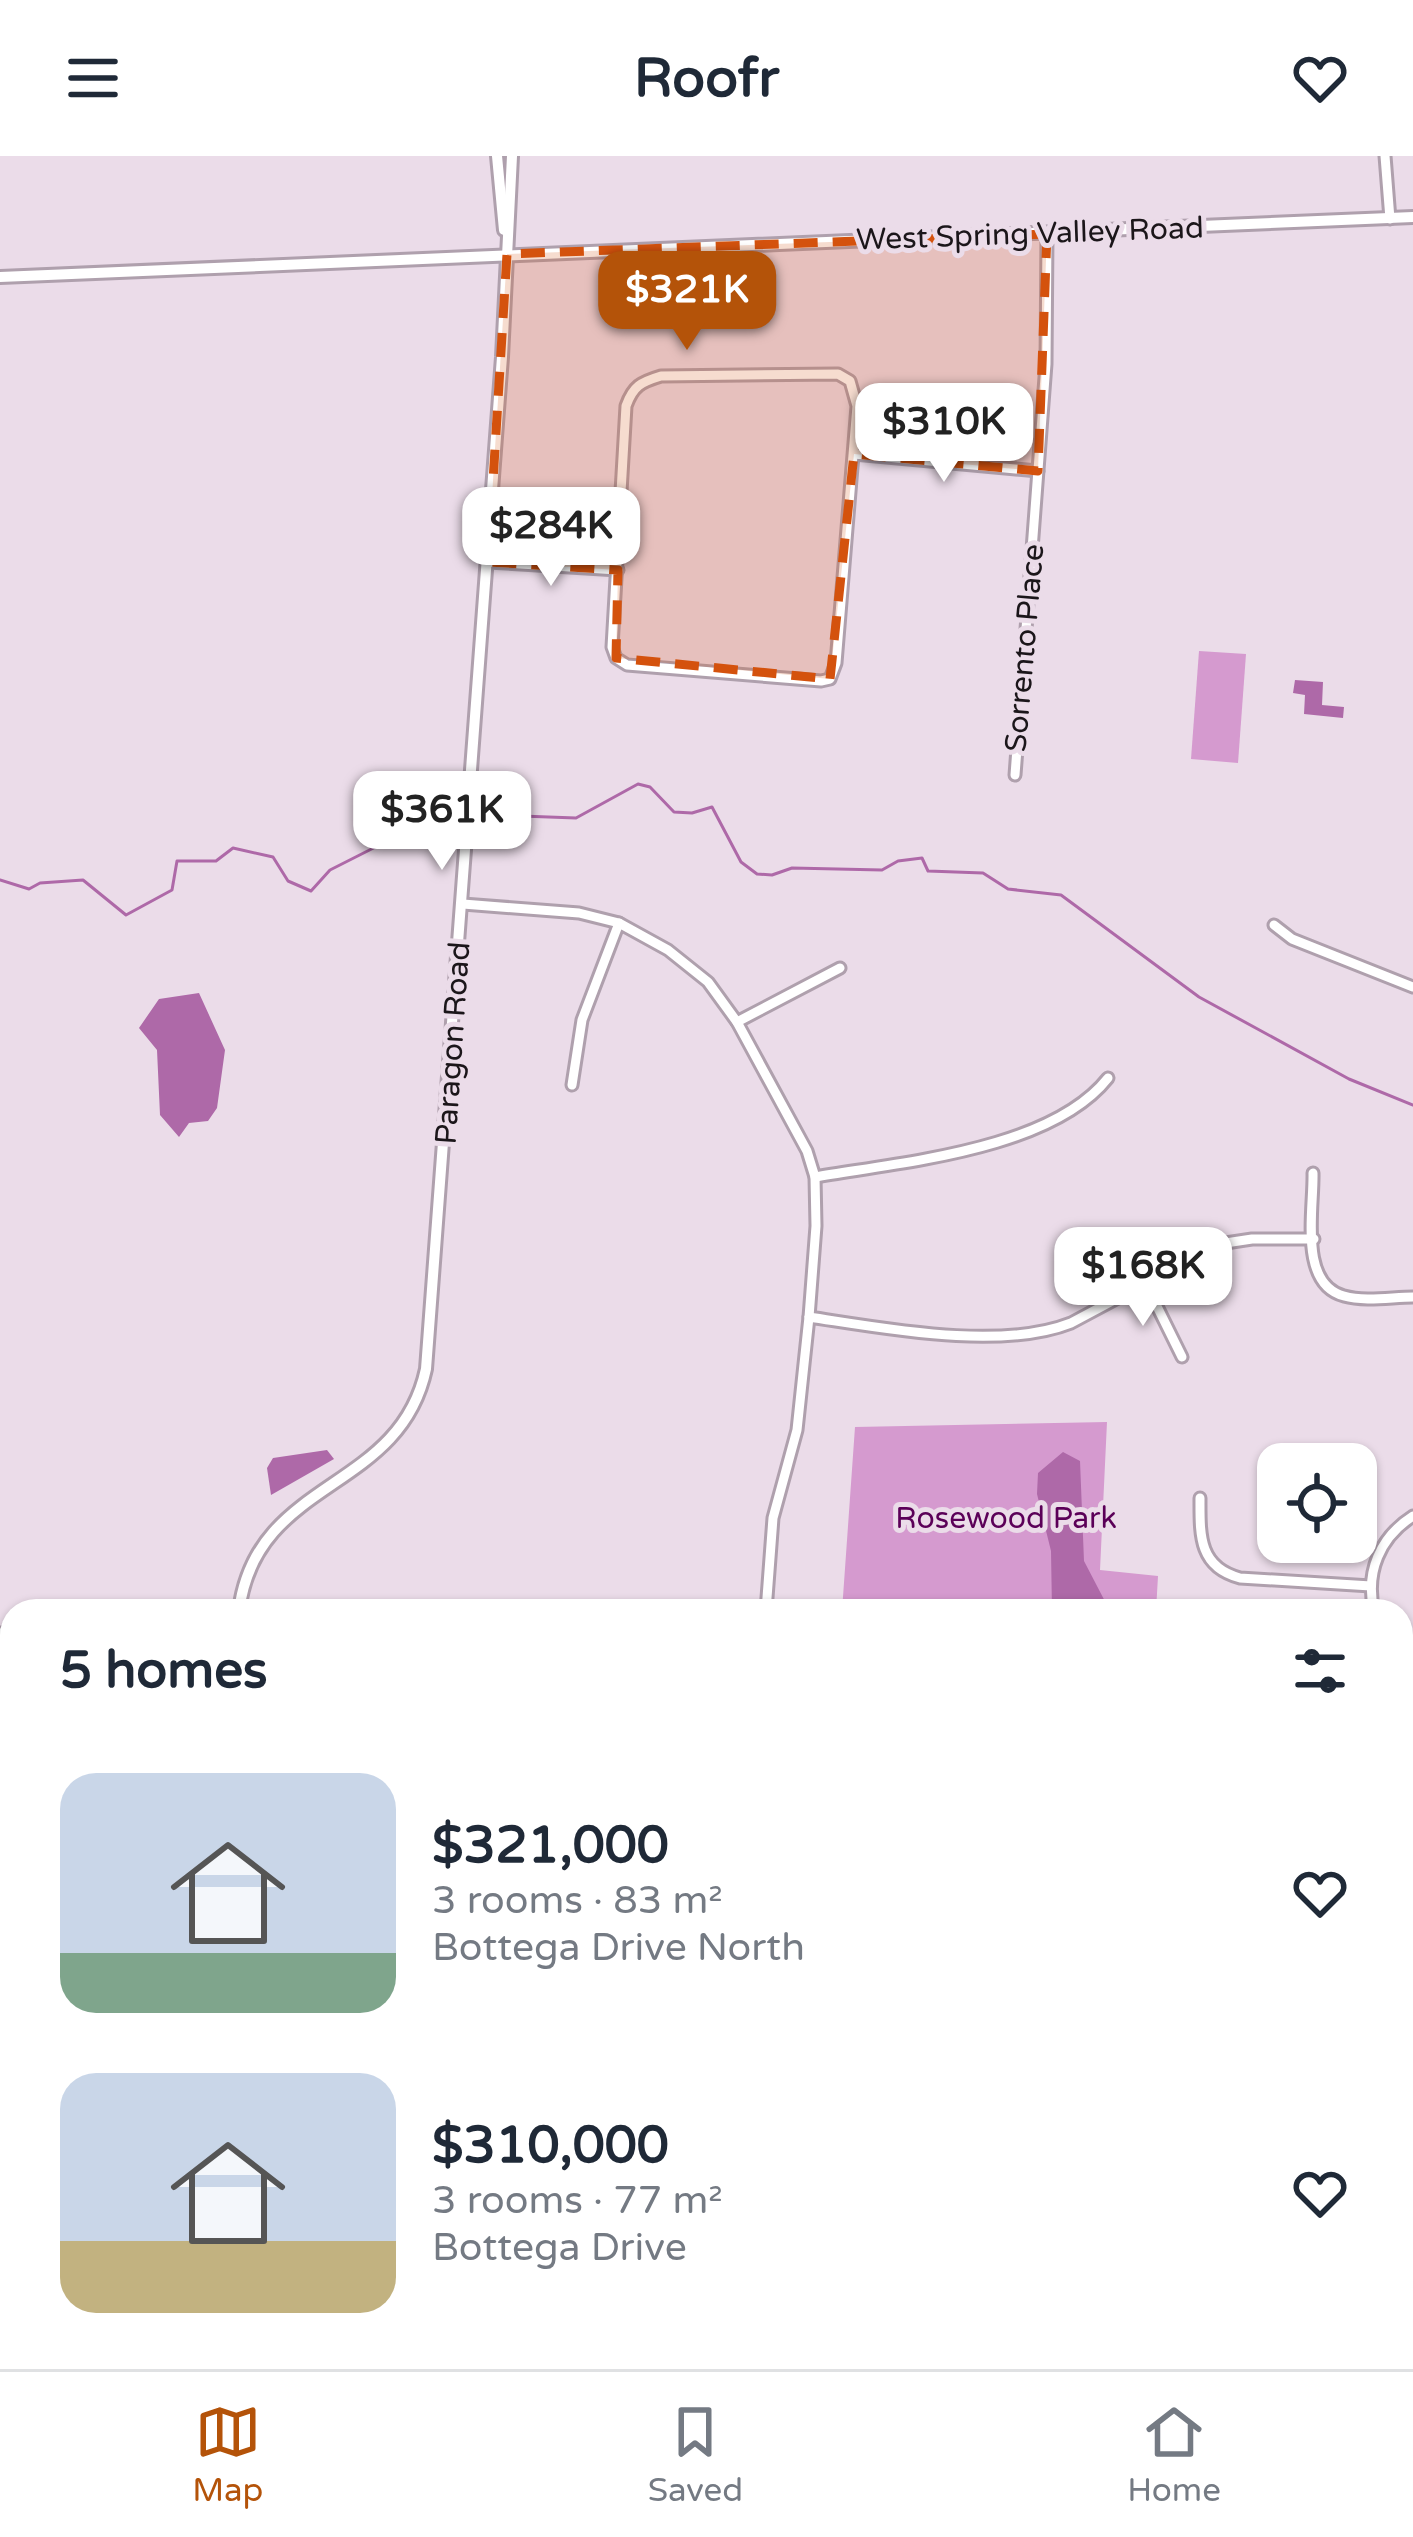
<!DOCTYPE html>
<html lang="en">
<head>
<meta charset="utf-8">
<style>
	:root { --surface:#fff; --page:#f2f2f3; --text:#1f2937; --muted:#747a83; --line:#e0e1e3; --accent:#b45309 }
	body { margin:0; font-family:"Varela Round",sans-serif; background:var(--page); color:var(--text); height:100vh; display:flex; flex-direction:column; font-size:45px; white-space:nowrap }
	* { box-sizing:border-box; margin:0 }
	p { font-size:39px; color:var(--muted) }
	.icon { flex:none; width:66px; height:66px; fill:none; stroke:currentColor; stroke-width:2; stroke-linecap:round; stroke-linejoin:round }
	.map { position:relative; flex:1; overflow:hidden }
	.panel { position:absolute; left:0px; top:1443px; width:1413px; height:771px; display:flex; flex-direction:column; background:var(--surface); border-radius:36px 36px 0 0; box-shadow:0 3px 9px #0004 }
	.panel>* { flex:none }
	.controls { position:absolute; left:1257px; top:1287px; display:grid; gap:24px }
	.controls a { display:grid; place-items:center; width:120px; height:120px; border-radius:24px; background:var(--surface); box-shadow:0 3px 9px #0004; font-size:60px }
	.price { position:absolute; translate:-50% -102px; padding:0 27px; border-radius:24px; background:#fff; color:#222; font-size:39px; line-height:78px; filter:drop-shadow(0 3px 6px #0008) }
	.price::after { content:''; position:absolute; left:50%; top:72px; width:36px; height:27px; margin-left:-18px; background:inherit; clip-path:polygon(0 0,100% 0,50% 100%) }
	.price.active { background:var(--accent); color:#fff }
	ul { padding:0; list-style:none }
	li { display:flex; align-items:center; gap:36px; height:300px; padding:0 60px }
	li span { display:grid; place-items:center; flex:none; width:336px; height:240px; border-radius:36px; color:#555 }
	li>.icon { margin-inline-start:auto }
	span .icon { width:144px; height:144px; fill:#fffc; stroke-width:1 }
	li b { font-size:51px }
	h2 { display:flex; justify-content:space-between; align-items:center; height:144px; padding:0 60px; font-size:51px }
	header { display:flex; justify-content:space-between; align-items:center; height:156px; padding:0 60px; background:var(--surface); font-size:54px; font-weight:700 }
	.dock { display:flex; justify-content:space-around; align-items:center; height:168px; border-top:3px solid var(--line); background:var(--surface); font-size:33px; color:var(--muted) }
	.dock a { display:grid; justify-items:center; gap:6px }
	.dock .active { color:var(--accent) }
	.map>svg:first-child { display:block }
	.green { fill:#d59acf }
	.water { fill:#ae69a8 }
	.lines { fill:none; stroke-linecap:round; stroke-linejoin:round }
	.stream { stroke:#ae69a8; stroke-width:3 }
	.minor-casing { stroke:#afa0ad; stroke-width:15 }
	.tertiary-casing { stroke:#afa0ad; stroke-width:16 }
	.minor { stroke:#fff; stroke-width:9 }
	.tertiary { stroke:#fff; stroke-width:10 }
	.marked { fill:#d4520d; fill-opacity:0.2; stroke:#d4520d; stroke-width:9; stroke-dasharray:24 15; stroke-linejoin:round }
	.labels { text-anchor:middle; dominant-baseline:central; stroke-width:10; stroke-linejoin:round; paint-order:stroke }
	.street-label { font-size:30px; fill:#1b161a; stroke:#ebdce9 }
	.park-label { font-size:30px; fill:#5b0058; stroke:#ebdce9 }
</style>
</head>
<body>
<header><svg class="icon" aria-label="menu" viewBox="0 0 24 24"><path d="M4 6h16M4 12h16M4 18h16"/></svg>Roofr<svg class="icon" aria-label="heart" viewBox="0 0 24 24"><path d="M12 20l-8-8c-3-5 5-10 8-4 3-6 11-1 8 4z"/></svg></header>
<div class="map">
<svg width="1413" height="2213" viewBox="0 0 1413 2213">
	<rect width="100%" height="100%" fill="#ebdce9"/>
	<g class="green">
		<polygon points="1199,495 1246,498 1238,607 1191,603"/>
		<polygon points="1107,1266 1100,1414 1158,1420 1156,1455 842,1455 855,1271"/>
	</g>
	<g class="water">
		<polygon points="1295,524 1323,526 1322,549 1344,551 1343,562 1304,558 1305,539 1293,537"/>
		<polygon points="199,837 225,894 217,952 208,965 189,967 179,981 160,959 157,894 139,872 159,843"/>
		<polygon points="327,1294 334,1303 271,1339 267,1312 273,1302"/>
		<polygon points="1063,1296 1080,1305 1084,1405 1110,1455 1052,1455 1051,1395 1037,1338 1038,1317"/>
		<polygon points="225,2202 290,2202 295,2213 225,2213"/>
	</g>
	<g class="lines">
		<polyline class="stream" points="0,724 29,733 40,727 83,724 126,759 172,734 177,705 216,705 233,692 273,701 288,725 311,735 330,714 411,673 496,670 521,660 576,662 638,628 650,631 674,656 692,657 712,651 741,706 757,718 772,719 792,712 882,714 898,705 922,702 928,715 983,717 1008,733 1061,739 1199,841 1349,923 1413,949"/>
		<defs>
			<g id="minor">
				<polyline points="1385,0 1390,63"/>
				<path d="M838,218L850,225L857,250L836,507L830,523L821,525L627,509L616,502L612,491L626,250C633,230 641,226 661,220Z"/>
				<polyline points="854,298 1038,315"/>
				<polyline points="488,406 618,414"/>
				<polyline points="1015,619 1046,208 1047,78"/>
				<polyline points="463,748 579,757 619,767 668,794 708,826 737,866 807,995 815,1021 816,1070 809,1161 797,1274 773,1362 766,1455"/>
				<polyline points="1274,769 1292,783 1413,831"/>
				<polyline points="737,866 840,812"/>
				<polyline points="572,929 582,864 619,767"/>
				<path d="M1313,1017C1314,1053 1298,1128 1344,1140C1365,1146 1392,1141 1413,1141"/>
				<path d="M815,1021C902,1006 1051,994 1108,922"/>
				<polyline points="1145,1126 1182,1201"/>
				<path d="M809,1161C883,1172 1000,1195 1071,1167L1219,1088L1252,1083H1314"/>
				<path d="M1200,1342C1200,1378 1198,1411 1240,1422L1371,1430"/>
				<path d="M1374,1455C1365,1416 1380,1381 1413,1360"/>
				<polyline points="0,1477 12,1477"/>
				<polyline points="1401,1537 1413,1532"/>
				<polyline points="1401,1742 1413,1732"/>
				<polyline points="1401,1910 1413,1934"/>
				<polyline points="1401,2060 1413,2043"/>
				<polyline points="378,2202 384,2213"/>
				<polyline points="1035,2202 1041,2213"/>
				<polyline points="1168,2202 1169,2213"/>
				<polyline points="577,2213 577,2202"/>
				<polyline points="728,2213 729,2202"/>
				<polyline points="901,2213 907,2202"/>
				<polyline points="1291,2213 1303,2202"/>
			</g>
			<g id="tertiary">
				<polyline points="497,0 504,74"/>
				<polyline points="0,121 1413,61"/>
				<path d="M239,1455C256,1321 399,1338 426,1213L502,201L512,0"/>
				<polyline points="188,2213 188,2202"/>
			</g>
		</defs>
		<use href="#minor" class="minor-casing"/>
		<use href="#tertiary" class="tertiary-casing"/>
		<use href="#minor" class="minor"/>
		<use href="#tertiary" class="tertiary"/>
	</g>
	<path class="marked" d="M1047,78L1038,315L854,298L830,523L616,502L618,414L488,406L507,98Z"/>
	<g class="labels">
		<g class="street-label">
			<text transform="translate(1030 78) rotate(-2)">West Spring Valley Road</text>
			<text transform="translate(1025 492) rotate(-85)">Sorrento Place</text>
			<text transform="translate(453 887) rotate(-86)">Paragon Road</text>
		</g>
		<g class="park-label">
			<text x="1006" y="1362">Rosewood Park</text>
		</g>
	</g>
</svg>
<div class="controls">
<a><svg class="icon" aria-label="locate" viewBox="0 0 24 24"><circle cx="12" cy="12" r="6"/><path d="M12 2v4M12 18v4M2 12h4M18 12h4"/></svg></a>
</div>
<b class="price active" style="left:687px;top:197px">$321K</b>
<b class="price" style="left:944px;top:329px">$310K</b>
<b class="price" style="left:551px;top:433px">$284K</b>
<b class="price" style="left:442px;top:717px">$361K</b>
<b class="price" style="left:1143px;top:1173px">$168K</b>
<section class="panel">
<h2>5 homes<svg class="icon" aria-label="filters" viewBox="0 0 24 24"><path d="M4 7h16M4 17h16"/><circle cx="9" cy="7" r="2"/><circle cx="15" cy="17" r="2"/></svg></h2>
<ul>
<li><span style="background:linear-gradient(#c9d6e8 75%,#7fa58c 0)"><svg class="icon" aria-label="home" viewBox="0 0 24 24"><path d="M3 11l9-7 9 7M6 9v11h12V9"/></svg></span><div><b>$321,000</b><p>3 rooms · 83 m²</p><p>Bottega Drive North</p></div><svg class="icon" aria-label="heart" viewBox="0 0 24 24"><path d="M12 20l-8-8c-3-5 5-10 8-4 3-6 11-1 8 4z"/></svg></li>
<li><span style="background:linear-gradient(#c9d6e8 70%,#c2b280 0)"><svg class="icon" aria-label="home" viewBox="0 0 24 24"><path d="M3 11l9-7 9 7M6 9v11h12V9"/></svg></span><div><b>$310,000</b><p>3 rooms · 77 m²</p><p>Bottega Drive</p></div><svg class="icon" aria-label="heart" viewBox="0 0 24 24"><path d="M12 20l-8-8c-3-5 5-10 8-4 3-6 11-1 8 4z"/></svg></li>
</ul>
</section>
</div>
<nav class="dock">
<a class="active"><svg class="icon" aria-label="map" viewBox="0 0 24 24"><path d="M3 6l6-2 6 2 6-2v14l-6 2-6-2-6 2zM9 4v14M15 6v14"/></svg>Map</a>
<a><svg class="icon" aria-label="saved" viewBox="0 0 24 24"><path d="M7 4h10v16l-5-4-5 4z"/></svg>Saved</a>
<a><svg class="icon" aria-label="home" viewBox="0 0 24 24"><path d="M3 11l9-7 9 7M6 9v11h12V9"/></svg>Home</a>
</nav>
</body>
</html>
